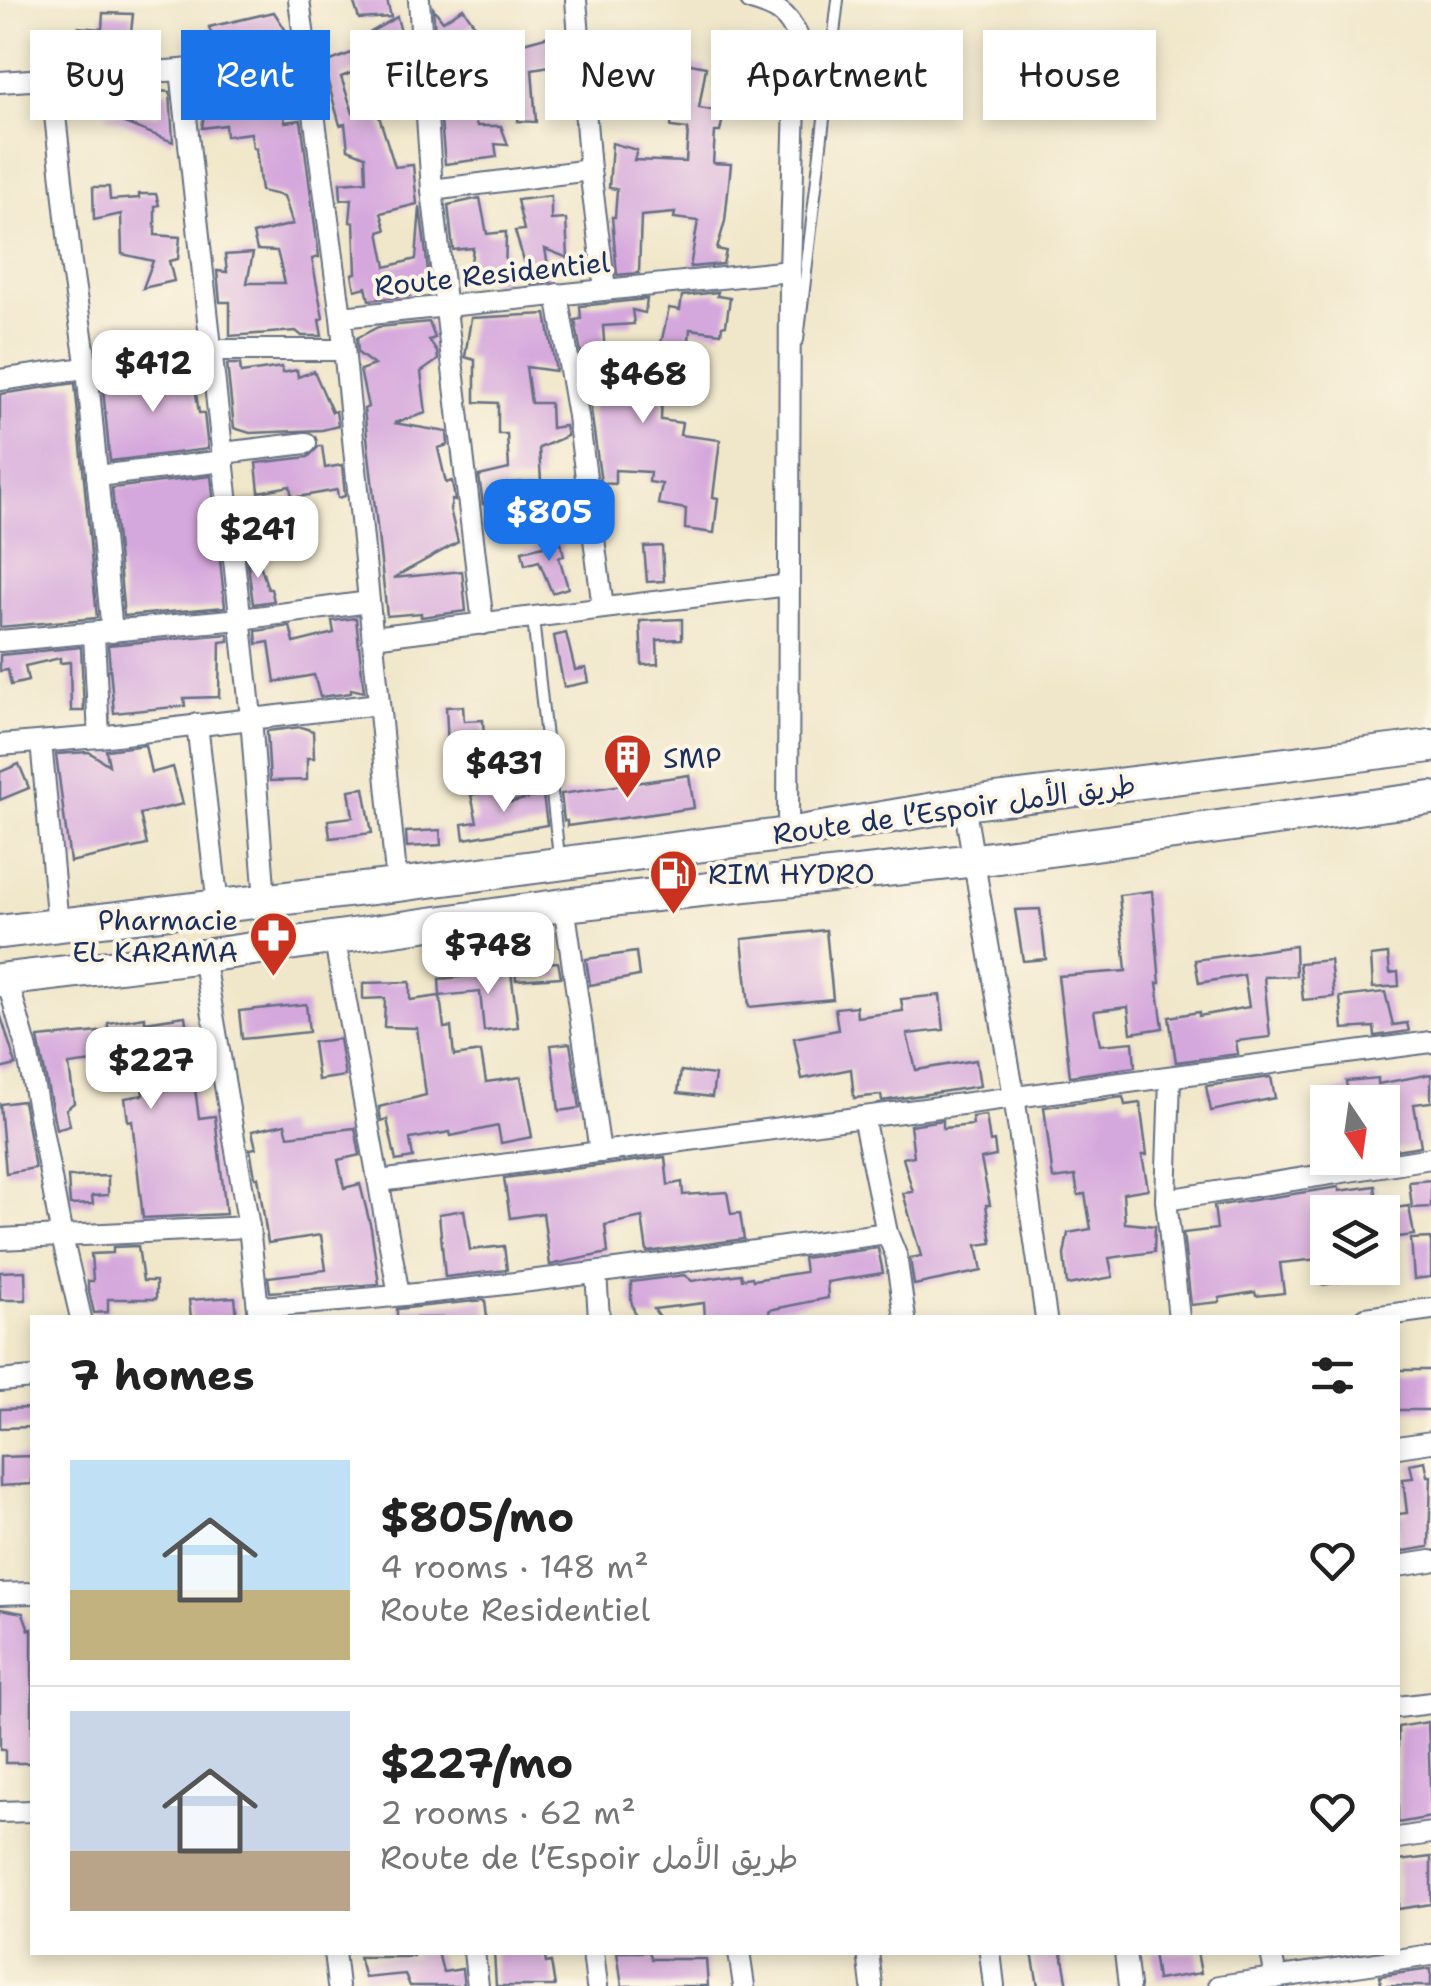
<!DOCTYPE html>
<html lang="en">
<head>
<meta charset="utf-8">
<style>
	:root { --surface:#fff; --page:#f6f6f6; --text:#222; --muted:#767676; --line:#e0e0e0; --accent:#1a73e8 }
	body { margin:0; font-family:"Shantell Sans","Playpen Sans Arabic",sans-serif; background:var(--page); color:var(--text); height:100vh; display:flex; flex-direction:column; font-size:38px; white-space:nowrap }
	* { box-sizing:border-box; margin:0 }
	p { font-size:32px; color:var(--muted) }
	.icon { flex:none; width:55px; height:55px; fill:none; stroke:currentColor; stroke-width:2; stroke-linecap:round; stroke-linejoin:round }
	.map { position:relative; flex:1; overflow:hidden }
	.side { position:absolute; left:30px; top:1315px; width:1370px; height:640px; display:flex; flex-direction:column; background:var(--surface); border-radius:0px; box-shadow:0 5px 15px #0003 }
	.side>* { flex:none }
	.banner { position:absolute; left:30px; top:30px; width:1372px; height:90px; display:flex; gap:20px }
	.needle { width:65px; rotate:167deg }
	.fabs { position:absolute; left:1310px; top:1085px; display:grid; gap:20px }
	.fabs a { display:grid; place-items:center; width:90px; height:90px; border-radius:0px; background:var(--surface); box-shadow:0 5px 15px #0003; font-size:50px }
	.price { position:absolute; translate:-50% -85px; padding:0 22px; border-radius:20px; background:#fff; color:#222; font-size:32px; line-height:65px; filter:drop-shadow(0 2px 5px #0008) }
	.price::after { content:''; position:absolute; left:50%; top:60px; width:30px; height:22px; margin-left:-15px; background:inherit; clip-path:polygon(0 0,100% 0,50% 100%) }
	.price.current { background:var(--accent); color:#fff }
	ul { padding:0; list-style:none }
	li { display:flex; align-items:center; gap:30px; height:250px; padding:0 40px }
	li+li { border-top:2px solid var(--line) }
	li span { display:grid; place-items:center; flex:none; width:280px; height:200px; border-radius:0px; color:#555 }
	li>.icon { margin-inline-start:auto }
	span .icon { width:120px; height:120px; fill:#fffc; stroke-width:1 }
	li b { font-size:42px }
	h2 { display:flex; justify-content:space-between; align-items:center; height:120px; padding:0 40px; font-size:42px }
	.pill { padding:0 35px; border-radius:0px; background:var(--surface); box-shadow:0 5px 15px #0003; font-size:35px; line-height:90px }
	.pill.current { background:var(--accent); color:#fff }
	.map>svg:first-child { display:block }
	.building { fill:#d5a8dd }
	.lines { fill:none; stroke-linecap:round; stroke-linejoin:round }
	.service-casing { stroke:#666f84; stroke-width:14 }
	.minor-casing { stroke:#666f84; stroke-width:24 }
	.trunk-casing { stroke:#666f84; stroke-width:36 }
	.service { stroke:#fff; stroke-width:10 }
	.minor { stroke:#fff; stroke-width:20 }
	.trunk { stroke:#fff; stroke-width:32 }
	.labels { text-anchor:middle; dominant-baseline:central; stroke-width:8; stroke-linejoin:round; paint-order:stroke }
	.street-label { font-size:28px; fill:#1b2f5e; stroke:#fcf5e5 }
	.poi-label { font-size:28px; fill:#1b2f5e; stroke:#fcf5e5; text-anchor:start }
</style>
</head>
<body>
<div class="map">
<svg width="1431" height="1986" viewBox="0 0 1431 1986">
	<rect width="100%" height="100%" fill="#fcf5e5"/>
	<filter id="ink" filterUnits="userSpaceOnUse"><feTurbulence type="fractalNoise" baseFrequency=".01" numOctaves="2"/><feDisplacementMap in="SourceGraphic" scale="20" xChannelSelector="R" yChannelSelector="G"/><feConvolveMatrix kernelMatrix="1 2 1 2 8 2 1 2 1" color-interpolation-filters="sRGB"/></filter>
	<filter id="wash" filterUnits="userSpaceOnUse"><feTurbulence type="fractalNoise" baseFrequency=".0048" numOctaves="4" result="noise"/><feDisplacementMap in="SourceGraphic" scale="40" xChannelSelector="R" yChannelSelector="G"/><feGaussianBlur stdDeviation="2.25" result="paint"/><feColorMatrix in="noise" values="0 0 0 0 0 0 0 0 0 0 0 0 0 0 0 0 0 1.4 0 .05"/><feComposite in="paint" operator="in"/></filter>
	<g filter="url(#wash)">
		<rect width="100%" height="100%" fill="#f0e7ca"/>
		<g id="blocks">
			<g class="building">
				<polygon points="353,0 387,0 391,17 359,19"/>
				<polygon points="433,8 443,21 463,8 474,24 454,36 455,40 436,46"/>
				<polygon points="274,12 290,37 277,45 233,50 231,41 215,45 209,27"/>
				<polygon points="103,13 133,14 130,42 112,41 114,54 74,60 78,27 102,29"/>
				<polygon points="397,17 410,67 398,70 396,66 381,70 379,62 341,77 353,113 376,107 395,167 413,165 417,204 381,213 386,230 379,232 386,267 416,259 420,207 429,279 408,281 410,296 369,300 366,287 355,290 352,274 356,273 354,223 350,222 352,199 341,200 340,183 366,181 365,156 348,149 345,124 340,125 323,64 367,47 364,36"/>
				<polygon points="549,36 556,65 532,69 536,122 518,121 520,96 514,96 512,68 521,67 516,45"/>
				<polygon points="665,59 706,67 699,108 724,112 720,132 715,132 713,163 731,164 725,221 717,249 726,251 723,264 690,267 698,221 674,218 675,213 641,216 639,273 617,275 612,217 615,217 617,189 609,188 612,143 637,150 634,160 686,162 688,129 671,127 677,78 662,75"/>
				<polygon points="271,74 276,102 281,101 285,122 301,120 319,257 312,259 323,318 319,320 322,336 302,336 296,331 230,336 230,302 220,302 217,271 227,272 225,255 253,253 247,283 285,283 277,251 257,250 253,234 293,224 284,196 261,191 256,148 253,148 251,133 226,136 225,125 202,128 207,92 232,96 228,79"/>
				<polygon points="159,91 170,92 173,142 106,116 107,113 159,115"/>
				<polygon points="473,115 477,126 501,126 508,145 495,144 497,157 445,164 441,121"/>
				<polygon points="93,187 109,187 110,200 139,198 139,194 156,194 159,205 155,206 155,235 180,237 178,259 169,261 174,281 143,288 153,261 122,254 121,214 94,220"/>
				<polygon points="551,196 551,220 566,219 568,258 545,249 551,282 531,284 515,231 524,230 517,200"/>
				<polygon points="480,198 487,234 506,232 505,282 489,282 490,273 470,270 473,248 453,250 448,205"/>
				<polygon points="718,292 717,296 730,298 726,325 722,326 721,333 690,329 688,352 694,353 693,361 638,362 641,345 660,348 669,308 680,310 682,296"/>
				<polygon points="647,299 645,313 632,310 634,324 603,326 605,355 610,356 609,367 639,371 635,393 662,394 661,420 682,423 680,435 720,440 713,497 718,498 714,533 685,529 686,509 658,504 662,484 649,482 650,472 615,470 615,484 601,483 591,410 592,398 589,397 575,320 581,319 580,306"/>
				<polygon points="546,314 556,371 526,367 531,403 550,403 551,428 565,426 567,436 539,448 541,481 507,483 499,502 483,504 479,476 509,469 507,434 498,434 498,403 475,402 475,360 465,357 471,318"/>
				<polygon points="429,322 435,338 429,340 437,352 438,360 421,372 426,413 394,423 447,432 448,445 438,448 446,483 452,481 455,501 452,500 450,509 458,542 393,578 462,571 466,611 421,617 421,613 387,616 364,409 368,407 360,370 374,365 358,353 357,338 378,327"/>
				<polygon points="227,364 240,364 241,373 282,367 282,373 297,370 298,377 314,371 332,412 336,411 338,426 322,430 250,433 234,428"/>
				<polygon points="192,367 199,413 204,413 208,449 110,461 102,379"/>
				<polygon points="75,383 97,618 0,627 0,394"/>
				<polygon points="319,446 322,446 325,468 342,465 345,496 338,498 337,490 292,498 290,486 259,492 256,463 308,457"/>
				<polygon points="211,476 225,607 124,616 112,488"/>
				<polygon points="561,542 564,556 559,557 568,588 552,593 539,561 525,565 522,551"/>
				<polygon points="662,546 664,581 647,582 644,547"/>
				<polygon points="255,549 268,589 271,589 274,601 253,604 247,556"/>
				<polygon points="356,618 364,692 351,689 351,693 320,697 314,675 275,682 269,642 257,644 256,631 290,626 294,643 334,633 332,621"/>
				<polygon points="682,619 682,639 657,640 658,664 642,665 640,621"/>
				<polygon points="566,633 575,670 586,668 589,682 564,687 554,636"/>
				<polygon points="228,634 229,641 220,642 219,697 184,698 185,706 114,713 108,645"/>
				<polygon points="81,647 84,711 71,711 70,662 60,663 60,658 25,666 28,681 11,685 8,670 0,671 0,655"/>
				<polygon points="463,706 464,721 483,720 484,738 464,739 466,787 450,788 446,707"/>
				<polygon points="301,727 313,731 314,758 307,758 307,780 270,781 267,731"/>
				<polygon points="145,745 151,773 173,767 183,804 140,814 147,845 70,862 56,754 89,752 109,765 106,750"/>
				<polygon points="19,764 29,788 0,800 0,772"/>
				<polygon points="689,775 694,808 567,826 567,821 564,821 561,794"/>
				<polygon points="364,788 372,833 330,838 328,820 353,817 349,790"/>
				<polygon points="500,789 503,804 543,795 547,825 464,839 462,824 477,822 471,795"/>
				<polygon points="440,830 441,845 407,847 406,832"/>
				<polygon points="1152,891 1160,983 1157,983 1163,1028 1131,1033 1128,1007 1094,1011 1100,1045 1133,1042 1135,1067 1070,1076 1058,976 1126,971 1119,895"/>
				<polygon points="1040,909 1046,959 1023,961 1015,910"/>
				<polygon points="826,930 833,999 749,1007 742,939"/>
				<polygon points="1295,946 1296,976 1264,977 1270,1037 1236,1041 1238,1054 1176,1062 1169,1017 1199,1012 1199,1016 1249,1007 1244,975 1199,983 1195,960"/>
				<polygon points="636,952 639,976 590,985 586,959"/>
				<polygon points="1388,954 1390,973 1398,972 1399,986 1373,988 1371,956"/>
				<polygon points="1330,960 1334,997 1303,1000 1299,963"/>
				<polygon points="558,962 561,977 516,980 515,965"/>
				<polygon points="511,972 518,1027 484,1031 480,992 440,996 439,979"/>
				<polygon points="410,982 410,1000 440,996 444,1028 451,1027 454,1056 481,1052 486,1082 521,1077 532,1137 501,1143 498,1126 451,1136 450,1132 410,1139 413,1158 396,1161 387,1119 381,1121 379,1107 426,1095 417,1028 384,1027 385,998 363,999 363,983"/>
				<polygon points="1385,992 1393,1025 1407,1023 1409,1031 1375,1036 1374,1027 1343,1029 1340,997"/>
				<polygon points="940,995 944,1030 907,1034 916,1070 976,1060 980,1086 882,1101 881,1095 854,1098 851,1069 802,1079 794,1038 838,1030 835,1008 856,1006 857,1017 903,1011 901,999"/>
				<polygon points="306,1004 309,1032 242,1039 239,1011"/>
				<polygon points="0,1013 16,1065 0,1069"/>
				<polygon points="185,1016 199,1118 215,1116 226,1214 143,1218 132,1120 128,1121 125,1098 143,1095 139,1056 69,1065 74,1103 66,1109 70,1125 56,1129 38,1038 108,1031 108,1023 145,1017 145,1022"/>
				<polygon points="339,1039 345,1076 318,1080 313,1042"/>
				<polygon points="570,1043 580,1108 559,1111 551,1045"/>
				<polygon points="681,1071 715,1075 712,1097 678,1093"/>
				<polygon points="1431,1074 1431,1102 1414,1104 1421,1146 1382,1152 1382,1102 1318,1102 1317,1095 1347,1089 1346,1081 1378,1078 1378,1084"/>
				<polygon points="1271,1077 1275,1098 1211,1111 1206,1086"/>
				<polygon points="1123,1097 1125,1105 1140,1103 1147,1155 1142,1155 1148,1189 1123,1193 1125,1223 1155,1226 1154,1252 1109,1258 1113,1277 1067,1285 1064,1255 1068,1233 1091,1229 1085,1194 1078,1195 1075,1176 1053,1179 1044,1107"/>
				<polygon points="23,1101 35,1168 6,1173 0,1104"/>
				<polygon points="986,1115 990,1142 994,1141 996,1156 981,1159 990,1205 986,1205 992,1243 977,1245 982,1271 914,1285 910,1258 921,1256 903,1193 913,1192 903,1158 914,1156 910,1125 943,1120 943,1128 973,1125 972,1117"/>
				<polygon points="285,1124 288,1136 355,1128 360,1155 338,1160 344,1188 360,1184 371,1228 379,1284 270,1292 268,1277 326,1270 321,1235 268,1243 258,1177 255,1177 250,1149 256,1148 252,1131"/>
				<polygon points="665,1157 668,1185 682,1182 683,1195 727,1192 731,1214 740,1213 744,1239 647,1252 642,1217 605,1225 608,1253 550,1265 543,1213 510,1218 504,1178"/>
				<polygon points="108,1176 108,1195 92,1196 93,1204 70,1205 68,1177"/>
				<polygon points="1431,1180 1431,1207 1412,1208 1409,1182"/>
				<polygon points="1375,1186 1378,1212 1328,1212 1328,1258 1280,1263 1284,1293 1256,1296 1255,1292 1219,1298 1220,1302 1191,1305 1183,1233 1217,1229 1214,1206 1339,1187 1339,1191"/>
				<polygon points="1409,1206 1414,1235 1382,1239 1382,1210"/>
				<polygon points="464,1210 470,1250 504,1246 507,1270 445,1277 439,1214"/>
				<polygon points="1431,1238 1431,1277 1414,1279 1411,1239"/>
				<polygon points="138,1246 143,1281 156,1281 156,1299 108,1299 108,1312 94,1313 88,1287 88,1281 93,1281 91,1254 113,1253 113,1247"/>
				<polygon points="878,1248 883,1273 827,1282 828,1298 769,1310 770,1318 705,1318 704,1303 654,1309 660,1318 636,1318 631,1300 631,1282 684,1275 692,1281 741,1274 742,1279 752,1277 753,1280 805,1272 803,1258"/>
				<polygon points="1318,1268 1374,1268 1375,1276 1322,1285"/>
				<polygon points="25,1271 26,1300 0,1300 0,1272"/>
				<polygon points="235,1297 237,1318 191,1318 189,1300"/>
				<polygon points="485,1300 487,1318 397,1318 397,1309"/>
				<rect x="1398" y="1370" width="33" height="40"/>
				<polygon points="32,1408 32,1427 0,1428 0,1409"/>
				<polygon points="32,1456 32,1484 0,1486 0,1457"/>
				<polygon points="1425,1461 1428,1476 1431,1476 1429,1547 1398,1552 1398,1514 1407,1513 1403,1479 1413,1478 1410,1464"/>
				<polygon points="0,1609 23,1613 29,1630 32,1629 32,1763 5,1763 5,1750 0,1750"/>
				<polygon points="1428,1722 1431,1817 1398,1823 1398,1727"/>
				<polygon points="1431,1857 1431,1904 1398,1909 1398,1861"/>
				<polygon points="413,1952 438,1952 443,1972 462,1969 464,1986 410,1986 405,1974 365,1978 359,1957 414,1957"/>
				<polygon points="494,1952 544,1952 546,1963 551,1962 555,1986 496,1986"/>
				<polygon points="617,1952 649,1952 652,1959 706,1959 708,1986 622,1986"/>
				<polygon points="1032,1952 1062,1952 1068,1986 1038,1986"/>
				<polygon points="1153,1952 1197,1952 1201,1973 1157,1980"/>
				<polygon points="1431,1969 1431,1986 1381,1986 1380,1976"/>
			</g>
		</g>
	</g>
	<g filter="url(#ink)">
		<use href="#blocks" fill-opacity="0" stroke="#666f84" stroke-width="2.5"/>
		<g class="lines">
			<defs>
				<g id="service">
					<polyline points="798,340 838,0"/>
					<polyline points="533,619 559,857"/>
				</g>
				<g id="minor">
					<polyline points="299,0 341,317"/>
					<polyline points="419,0 432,190 483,624"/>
					<polyline points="576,0 590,170 605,289"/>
					<path d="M751,0C775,7 787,12 797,35L790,271L788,834"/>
					<polyline points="181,70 251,717 265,900"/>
					<polyline points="51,78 71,263 87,369 112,632"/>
					<polyline points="0,82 181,70 307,56"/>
					<polyline points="432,190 590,170"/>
					<polyline points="557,294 578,416 603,608"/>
					<polyline points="0,380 212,350 342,350"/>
					<polyline points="223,453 306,443"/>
					<polyline points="97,476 224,461"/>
					<polyline points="94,634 99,737"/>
					<polyline points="373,637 789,585"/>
					<polyline points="0,641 241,619 369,602"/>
					<polyline points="197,724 218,906"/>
					<polyline points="41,742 58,925"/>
					<polyline points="0,745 99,737 379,704"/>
					<polyline points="964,804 1014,1096 1046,1318"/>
					<polyline points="397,885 341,317 790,271"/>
					<polyline points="564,905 600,1152"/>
					<polyline points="334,936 399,1295"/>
					<polyline points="203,956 249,1227 259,1318"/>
					<polyline points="7,979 27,1050 62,1237 81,1318"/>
					<polyline points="1170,1078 1166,1200 1179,1318"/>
					<polyline points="863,1117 887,1233 896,1255 905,1318"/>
					<polyline points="380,1181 1431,1042"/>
					<polyline points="1166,1200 1431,1158"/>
					<polyline points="0,1239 249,1227"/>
					<polyline points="596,1273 599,1318"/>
					<path d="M258,1307C469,1294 678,1261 887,1233"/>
					<polyline points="1366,1318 1431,1309"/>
					<polyline points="0,1381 32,1378"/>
					<polyline points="1398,1447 1431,1442"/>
					<polyline points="1398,1566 1431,1561"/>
					<polyline points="0,1594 32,1593"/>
					<polyline points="1398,1707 1431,1703"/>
					<polyline points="0,1812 32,1811"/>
					<polyline points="1398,1838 1431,1833"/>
					<polyline points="334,1952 338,1986"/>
					<polyline points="474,1952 478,1986"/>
					<polyline points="593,1952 597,1986"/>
					<polyline points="739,1952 744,1986"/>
					<polyline points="868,1952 872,1986"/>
					<polyline points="990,1952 994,1986"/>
					<polyline points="1125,1952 1129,1986"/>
					<polyline points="1271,1952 1276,1978"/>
					<polyline points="1219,1986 1431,1955"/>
				</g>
				<g id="trunk">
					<polyline points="0,932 397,885 788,834 964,804 1431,746"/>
					<polyline points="0,980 203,956 564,905 976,860 1431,798"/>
				</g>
			</defs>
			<use href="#service" class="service-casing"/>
			<use href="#minor" class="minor-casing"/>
			<use href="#trunk" class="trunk-casing"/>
			<use href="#service" class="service"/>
			<use href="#minor" class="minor"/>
			<use href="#trunk" class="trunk"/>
		</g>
	</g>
	<defs>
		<symbol id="building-pin" viewBox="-11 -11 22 30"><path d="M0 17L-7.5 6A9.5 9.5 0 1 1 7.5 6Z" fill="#c8321e" stroke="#fcf5e5"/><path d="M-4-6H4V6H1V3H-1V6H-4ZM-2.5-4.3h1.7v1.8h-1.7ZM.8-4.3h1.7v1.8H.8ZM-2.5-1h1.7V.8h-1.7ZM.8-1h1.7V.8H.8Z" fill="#fff"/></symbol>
		<symbol id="fuel-pin" viewBox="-11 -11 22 30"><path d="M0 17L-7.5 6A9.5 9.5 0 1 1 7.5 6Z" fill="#c8321e" stroke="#fcf5e5"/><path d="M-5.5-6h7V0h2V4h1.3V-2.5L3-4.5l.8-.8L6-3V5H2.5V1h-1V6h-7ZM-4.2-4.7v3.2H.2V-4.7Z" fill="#fff"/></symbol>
		<symbol id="pharmacy-pin" viewBox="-11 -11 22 30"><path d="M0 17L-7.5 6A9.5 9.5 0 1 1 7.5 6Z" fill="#c8321e" stroke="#fcf5e5"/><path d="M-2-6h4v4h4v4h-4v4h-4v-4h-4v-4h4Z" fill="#fff"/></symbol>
	</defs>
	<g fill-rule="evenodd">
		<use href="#building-pin" x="600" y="730" width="55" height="75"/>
		<use href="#fuel-pin" x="646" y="846" width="55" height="75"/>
		<use href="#pharmacy-pin" x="246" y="908" width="55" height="75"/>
	</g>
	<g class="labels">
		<g class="street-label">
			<text transform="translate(492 274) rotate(-6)">Route Residentiel</text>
			<text transform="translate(954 809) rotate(-8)">Route de l’Espoir طريق الأمل</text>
		</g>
		<g class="poi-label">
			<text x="663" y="758">SMP</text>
			<text x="708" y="874">RIM HYDRO</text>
			<text x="238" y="920" text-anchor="end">Pharmacie<tspan x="238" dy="32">EL KARAMA</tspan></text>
		</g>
	</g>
</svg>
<div class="fabs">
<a><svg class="needle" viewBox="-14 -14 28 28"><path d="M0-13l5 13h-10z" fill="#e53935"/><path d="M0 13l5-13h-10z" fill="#767676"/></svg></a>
<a><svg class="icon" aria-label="layers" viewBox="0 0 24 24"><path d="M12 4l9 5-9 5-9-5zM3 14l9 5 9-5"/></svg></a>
</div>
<b class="price" style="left:153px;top:415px">$412</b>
<b class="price" style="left:643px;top:426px">$468</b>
<b class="price current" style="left:549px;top:564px">$805</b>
<b class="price" style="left:258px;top:581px">$241</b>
<b class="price" style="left:504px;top:815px">$431</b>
<b class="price" style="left:488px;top:997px">$748</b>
<b class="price" style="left:151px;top:1112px">$227</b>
<div class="banner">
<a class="pill">Buy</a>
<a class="pill current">Rent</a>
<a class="pill">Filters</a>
<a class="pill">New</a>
<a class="pill">Apartment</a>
<a class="pill">House</a>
</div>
<section class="side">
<h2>7 homes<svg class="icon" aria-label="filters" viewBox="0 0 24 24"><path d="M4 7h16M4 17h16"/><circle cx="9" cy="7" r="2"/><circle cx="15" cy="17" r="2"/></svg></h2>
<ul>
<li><span style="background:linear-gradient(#bfe0f5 65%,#c2b280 0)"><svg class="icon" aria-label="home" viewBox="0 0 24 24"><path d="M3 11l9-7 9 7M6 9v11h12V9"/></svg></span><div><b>$805/mo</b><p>4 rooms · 148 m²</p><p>Route Residentiel</p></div><svg class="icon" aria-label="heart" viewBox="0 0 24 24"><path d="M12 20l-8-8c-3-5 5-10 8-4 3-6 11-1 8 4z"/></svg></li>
<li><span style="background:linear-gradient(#c9d6e8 70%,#b9a48a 0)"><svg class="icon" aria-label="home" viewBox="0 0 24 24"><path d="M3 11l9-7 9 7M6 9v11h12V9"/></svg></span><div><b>$227/mo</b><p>2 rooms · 62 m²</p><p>Route de l’Espoir طريق الأمل</p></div><svg class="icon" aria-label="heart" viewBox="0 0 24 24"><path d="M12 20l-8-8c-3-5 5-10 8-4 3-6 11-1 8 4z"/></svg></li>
</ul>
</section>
</div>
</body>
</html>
